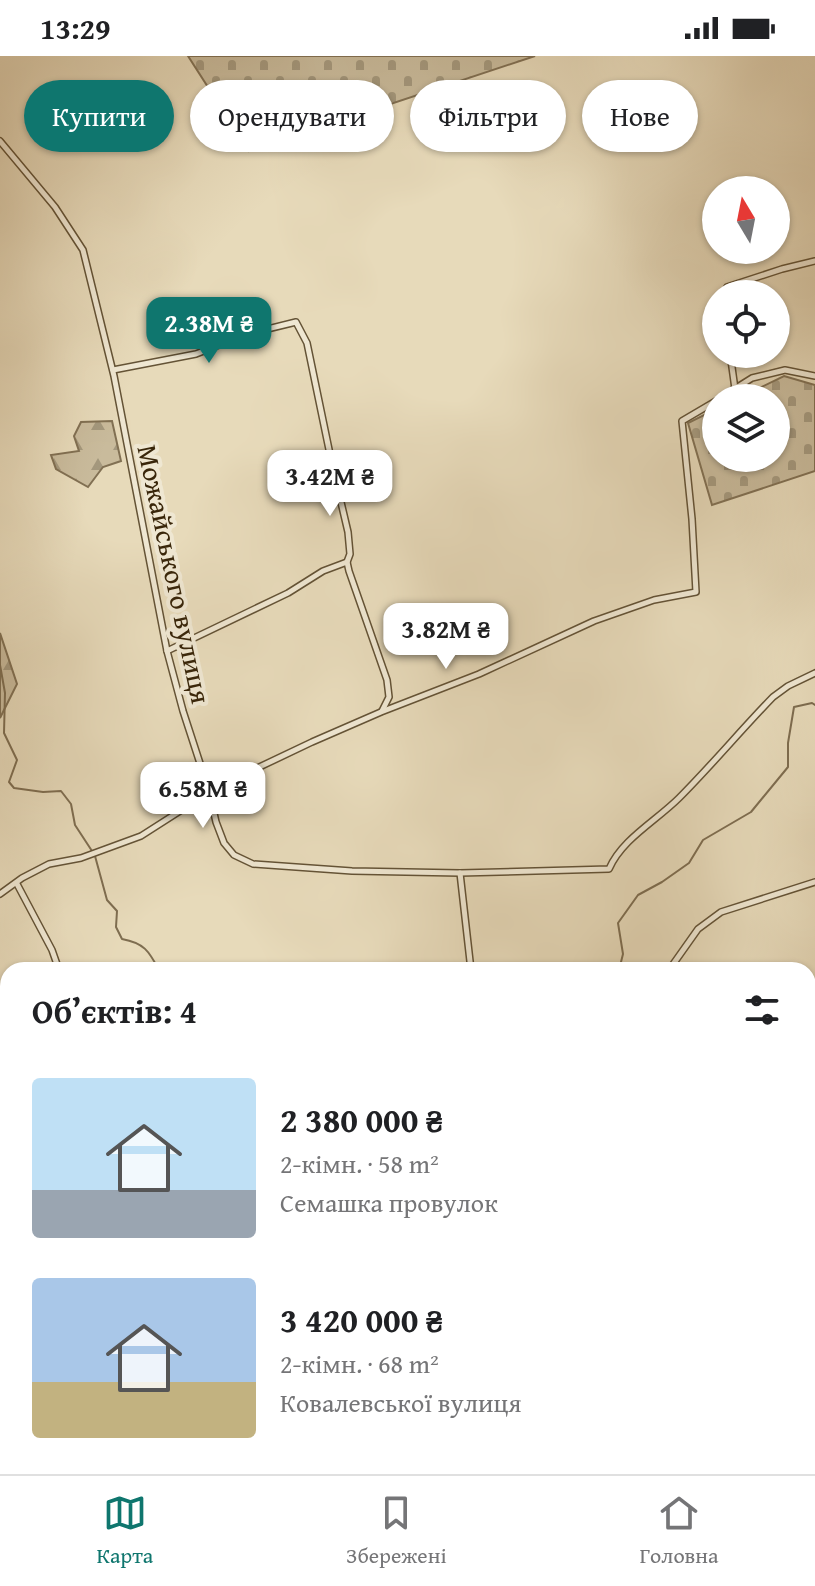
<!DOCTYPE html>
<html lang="uk">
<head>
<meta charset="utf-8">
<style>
	:root { --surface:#fff; --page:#f2f2f2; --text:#202124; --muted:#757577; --line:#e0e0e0; --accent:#0f766e }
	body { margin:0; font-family:"Gentium Book Plus",serif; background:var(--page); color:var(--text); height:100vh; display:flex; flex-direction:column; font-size:30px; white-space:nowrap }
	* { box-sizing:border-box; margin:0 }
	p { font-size:26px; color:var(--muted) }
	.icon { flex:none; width:44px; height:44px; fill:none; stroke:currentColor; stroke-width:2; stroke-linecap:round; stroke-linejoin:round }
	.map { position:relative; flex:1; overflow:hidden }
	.side { position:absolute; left:0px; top:906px; width:816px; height:512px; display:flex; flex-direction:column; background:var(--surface); border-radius:24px 24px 0 0; box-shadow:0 2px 6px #0004 }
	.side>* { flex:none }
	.banner { position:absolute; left:24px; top:24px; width:768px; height:72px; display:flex; gap:16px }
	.needle { width:52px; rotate:350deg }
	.buttons { position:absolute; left:702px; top:120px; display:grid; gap:16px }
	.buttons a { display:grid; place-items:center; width:88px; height:88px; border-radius:50%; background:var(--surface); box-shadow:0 2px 6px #0004; font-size:40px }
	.price { position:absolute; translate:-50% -68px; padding:0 18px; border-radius:16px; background:#fff; color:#222; font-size:26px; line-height:52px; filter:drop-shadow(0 2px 4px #0008) }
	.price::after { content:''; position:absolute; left:50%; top:48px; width:24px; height:18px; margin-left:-12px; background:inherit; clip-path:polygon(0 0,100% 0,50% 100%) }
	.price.current { background:var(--accent); color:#fff }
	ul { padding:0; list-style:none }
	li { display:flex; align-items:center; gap:24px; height:200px; padding:0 32px }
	li span { display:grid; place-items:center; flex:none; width:224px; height:160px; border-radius:8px; color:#555 }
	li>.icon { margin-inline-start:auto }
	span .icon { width:96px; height:96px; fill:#fffc; stroke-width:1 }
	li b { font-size:34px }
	h2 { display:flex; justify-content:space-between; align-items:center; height:96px; padding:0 32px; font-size:34px }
	.pill { padding:0 28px; border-radius:36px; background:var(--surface); box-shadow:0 2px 6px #0004; font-size:28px; line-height:72px }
	.pill.current { background:var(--accent); color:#fff }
	.status { display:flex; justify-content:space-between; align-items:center; height:56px; padding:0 40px; background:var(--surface); direction:ltr }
	.status svg { height:22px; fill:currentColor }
	.tabs { display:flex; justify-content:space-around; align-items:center; height:112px; border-top:2px solid var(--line); background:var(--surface); font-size:22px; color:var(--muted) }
	.tabs a { display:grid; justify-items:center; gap:4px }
	.tabs .current { color:var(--accent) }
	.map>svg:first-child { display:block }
	.forest { fill:url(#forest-firs); stroke:#817053; stroke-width:2 }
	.cemetery { fill:url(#cemetery-stones); stroke:#817053; stroke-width:2 }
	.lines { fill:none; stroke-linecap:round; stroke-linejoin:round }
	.stream { stroke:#7e6d50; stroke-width:2 }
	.street-casing { stroke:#645336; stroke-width:8 }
	.secondary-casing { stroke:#39260a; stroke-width:10 }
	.street { stroke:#efe7d2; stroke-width:5 }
	.secondary { stroke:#efe7d2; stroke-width:7 }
	.labels { text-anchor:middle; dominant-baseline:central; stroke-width:8; stroke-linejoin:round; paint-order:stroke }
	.street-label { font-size:28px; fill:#39260a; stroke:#efe7d2 }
</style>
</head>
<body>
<div class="status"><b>13:29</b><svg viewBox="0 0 49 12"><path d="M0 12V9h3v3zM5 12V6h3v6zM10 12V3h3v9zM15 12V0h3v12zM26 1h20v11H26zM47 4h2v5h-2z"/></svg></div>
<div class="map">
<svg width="815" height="1418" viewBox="0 0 815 1418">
	<defs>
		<pattern id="forest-firs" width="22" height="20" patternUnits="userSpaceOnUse" patternTransform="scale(2)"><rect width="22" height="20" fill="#c9bb9c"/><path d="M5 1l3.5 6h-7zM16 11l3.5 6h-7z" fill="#a4987d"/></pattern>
		<pattern id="cemetery-stones" width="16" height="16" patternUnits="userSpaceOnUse" patternTransform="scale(2)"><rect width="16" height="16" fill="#c9bb9c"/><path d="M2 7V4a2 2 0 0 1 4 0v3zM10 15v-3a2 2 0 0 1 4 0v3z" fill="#a4987d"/></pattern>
	</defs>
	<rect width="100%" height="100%" fill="#e7daba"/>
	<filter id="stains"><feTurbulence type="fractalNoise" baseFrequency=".0025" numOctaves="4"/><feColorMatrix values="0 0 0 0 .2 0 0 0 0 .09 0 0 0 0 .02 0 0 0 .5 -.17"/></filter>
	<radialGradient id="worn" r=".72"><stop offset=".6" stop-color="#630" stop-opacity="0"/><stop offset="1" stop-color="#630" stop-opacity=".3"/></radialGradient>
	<g class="forest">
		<polygon points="112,365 121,405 103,411 88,431 56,413 51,399 79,395 74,380 81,366"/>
		<polygon points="0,577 17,628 0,662"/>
		<polygon points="808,1300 815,1305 815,1418 536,1418 485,1410 808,1410"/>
		<polygon points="258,1410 356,1410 320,1418 268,1418"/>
	</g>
	<g class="cemetery">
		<polygon points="188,0 535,0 249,95"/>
		<polygon points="784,320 815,329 815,415 712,449 688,367 716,353 716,402 776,402 776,342 739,342"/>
	</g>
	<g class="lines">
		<g class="stream">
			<polyline points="0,609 5,637 4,677 17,704 9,726 14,732 43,736 61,735 71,748 75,769 92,795"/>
			<path d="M95,800L107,844L117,855L116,871L122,883C144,887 149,895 159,914"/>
			<polyline points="619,914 623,898 618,867 638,839 662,826 689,807 703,784 751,756 788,711 788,687 794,651 812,647 815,649"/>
			<polyline points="808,1061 815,1065"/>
			<polyline points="85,1418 87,1417 88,1410"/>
		</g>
		<defs>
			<g id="street">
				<path d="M0,85L55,151L83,194L114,320L167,595L183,655L209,735L216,766L224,787L234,799L253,808L352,815L460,817L609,813C622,783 656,765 679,742C711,710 741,674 773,641L788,630L815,617"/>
				<polyline points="724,238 727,231 782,213 815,205"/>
				<polyline points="716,255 716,277"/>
				<polyline points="728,298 731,304 735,333"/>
				<polyline points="113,314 196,298 247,278 296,266 307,287 332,408 348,476 350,498 347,506 349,515 387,624 389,641 382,655"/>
				<polyline points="720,342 752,322 785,314 815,320"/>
				<polyline points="167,595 288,537 323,515 347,506"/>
				<polyline points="209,735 312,686 381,656 479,618 594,565 654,544 696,536 692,463 682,365 716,345"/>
				<polyline points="460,817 471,914"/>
				<polyline points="17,828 52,894 59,914"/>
				<polyline points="0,838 22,822 49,808 81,802 141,780 191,748 210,743"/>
				<polyline points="669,914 698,873 721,856 815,826"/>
				<polyline points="808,1117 815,1114"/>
			</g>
			<g id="secondary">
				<polyline points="0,1221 8,1231"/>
				<polyline points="241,1410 249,1418"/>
			</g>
		</defs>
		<use href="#street" class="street-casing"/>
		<use href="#secondary" class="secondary-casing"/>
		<use href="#street" class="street"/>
		<use href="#secondary" class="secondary"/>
	</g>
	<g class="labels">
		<g class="street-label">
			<text transform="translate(175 518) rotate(78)">Можайського вулиця</text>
		</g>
	</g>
	<rect width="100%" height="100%" filter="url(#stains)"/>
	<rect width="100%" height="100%" fill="url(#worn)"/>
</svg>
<div class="buttons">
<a><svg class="needle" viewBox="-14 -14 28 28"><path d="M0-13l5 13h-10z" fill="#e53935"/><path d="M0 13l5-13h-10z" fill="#757577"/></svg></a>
<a><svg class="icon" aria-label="locate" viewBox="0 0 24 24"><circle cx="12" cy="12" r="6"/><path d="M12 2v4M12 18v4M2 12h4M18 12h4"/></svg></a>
<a><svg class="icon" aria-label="layers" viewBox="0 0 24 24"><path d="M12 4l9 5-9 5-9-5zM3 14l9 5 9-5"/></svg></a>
</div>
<b class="price current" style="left:209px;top:309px">2.38M ₴</b>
<b class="price" style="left:330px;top:462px">3.42M ₴</b>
<b class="price" style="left:446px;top:615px">3.82M ₴</b>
<b class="price" style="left:203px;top:774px">6.58M ₴</b>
<div class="banner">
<a class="pill current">Купити</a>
<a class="pill">Орендувати</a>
<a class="pill">Фільтри</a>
<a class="pill">Нове</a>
</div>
<section class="side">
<h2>Об’єктів: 4<svg class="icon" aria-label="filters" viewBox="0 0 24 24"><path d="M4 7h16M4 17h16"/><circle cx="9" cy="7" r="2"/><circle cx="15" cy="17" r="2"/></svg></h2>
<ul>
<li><span style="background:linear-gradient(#bfe0f5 70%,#9aa5b1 0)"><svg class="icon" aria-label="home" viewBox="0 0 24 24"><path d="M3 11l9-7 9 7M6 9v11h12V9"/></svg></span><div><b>2 380 000 ₴</b><p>2-кімн. · 58 m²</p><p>Семашка провулок</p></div></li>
<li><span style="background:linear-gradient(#a9c7e8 65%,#c2b280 0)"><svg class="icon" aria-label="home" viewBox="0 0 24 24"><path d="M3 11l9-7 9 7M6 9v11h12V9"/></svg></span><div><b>3 420 000 ₴</b><p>2-кімн. · 68 m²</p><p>Ковалевської вулиця</p></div></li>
</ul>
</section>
</div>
<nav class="tabs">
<a class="current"><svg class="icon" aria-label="map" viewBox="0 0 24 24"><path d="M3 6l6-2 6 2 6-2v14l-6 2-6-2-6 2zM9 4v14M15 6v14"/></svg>Карта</a>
<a><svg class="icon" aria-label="saved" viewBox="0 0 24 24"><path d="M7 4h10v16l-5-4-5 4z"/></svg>Збережені</a>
<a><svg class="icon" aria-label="home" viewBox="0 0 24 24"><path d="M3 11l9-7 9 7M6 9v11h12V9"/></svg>Головна</a>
</nav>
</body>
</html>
